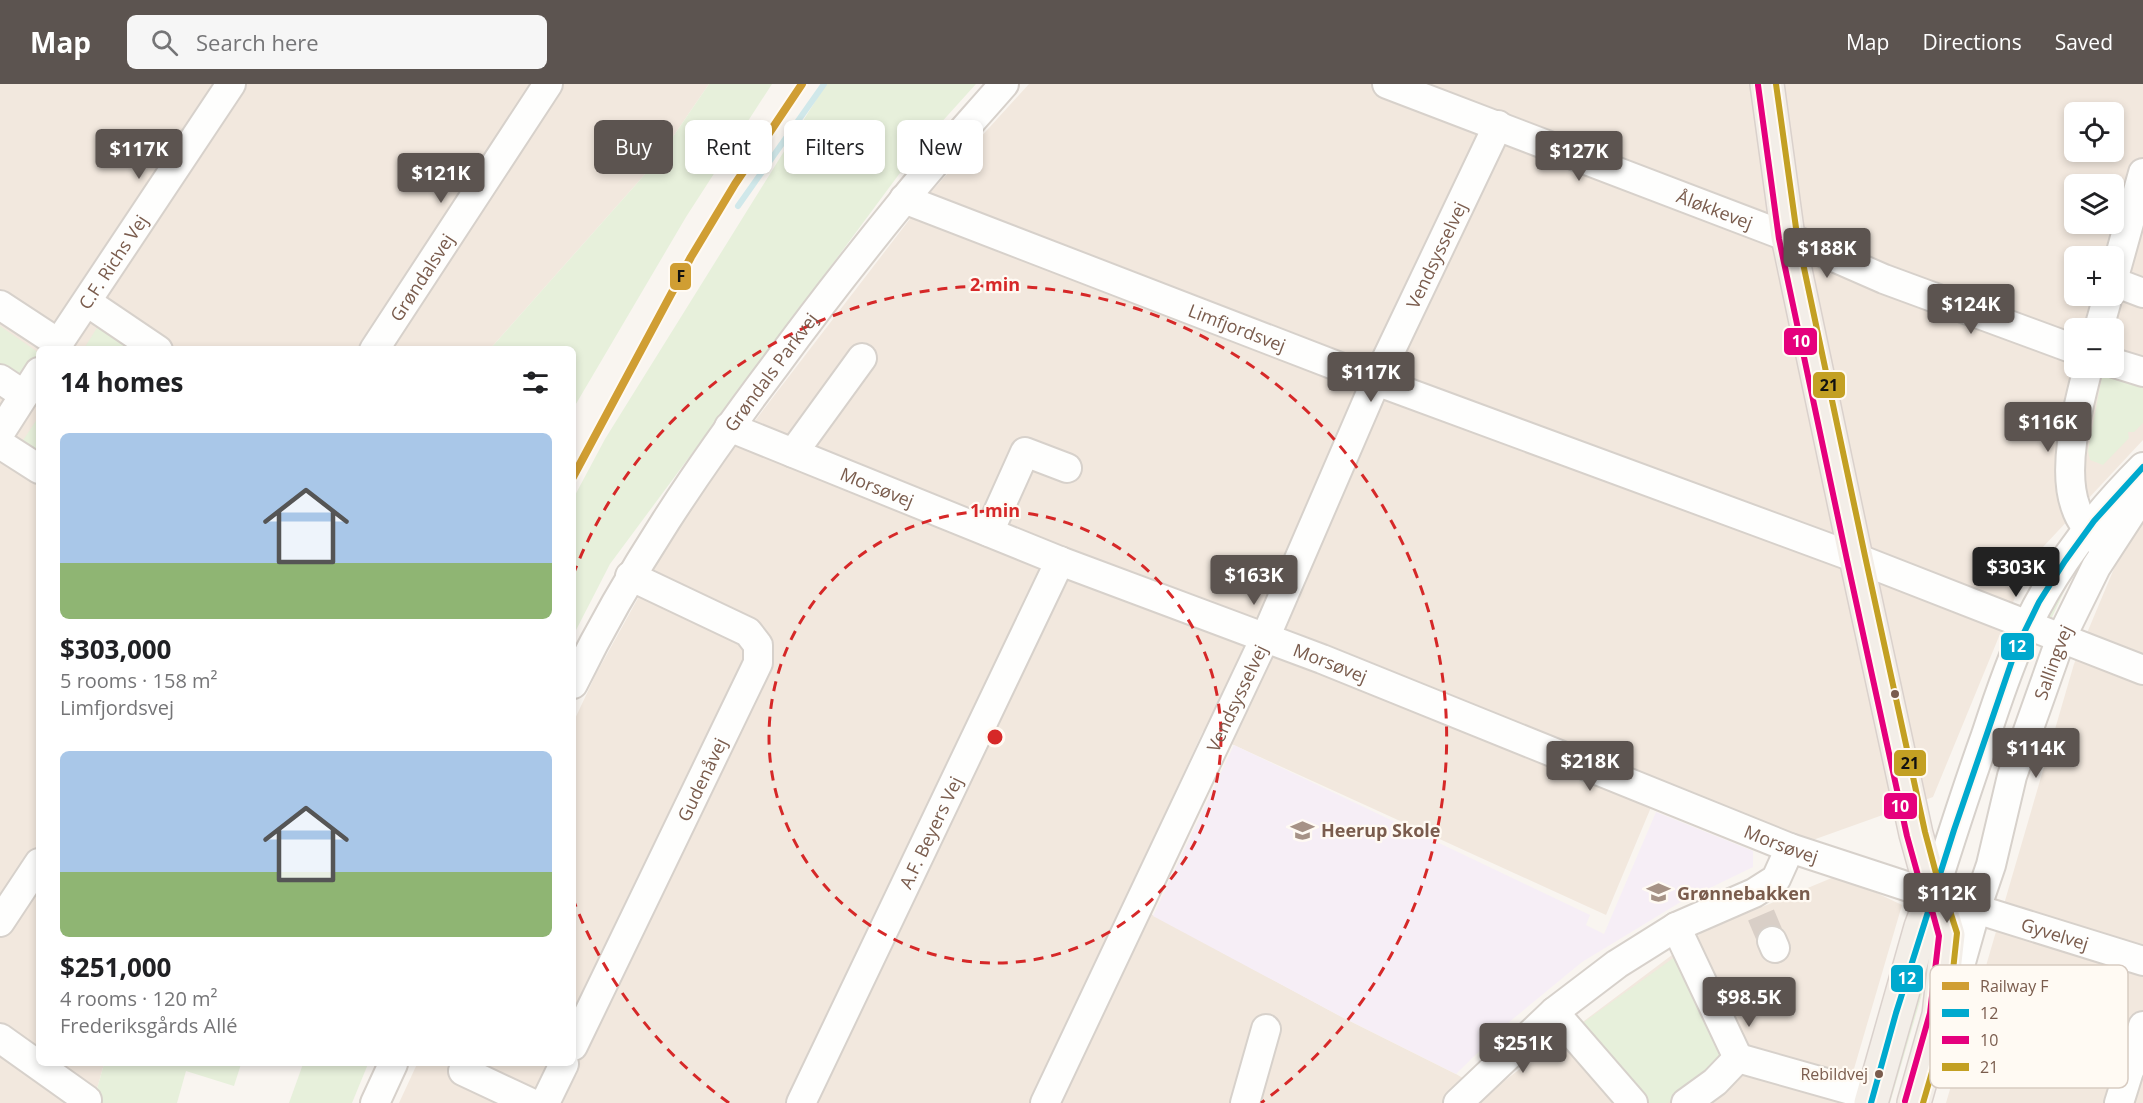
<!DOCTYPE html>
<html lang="en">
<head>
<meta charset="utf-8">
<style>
	:root { --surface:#fff; --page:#f6f6f6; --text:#202124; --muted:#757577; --accent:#5c5450 }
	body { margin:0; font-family:"Open Sans",sans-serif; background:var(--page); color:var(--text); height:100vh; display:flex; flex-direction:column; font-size:22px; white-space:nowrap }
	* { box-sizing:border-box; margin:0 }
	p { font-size:20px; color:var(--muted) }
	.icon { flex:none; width:33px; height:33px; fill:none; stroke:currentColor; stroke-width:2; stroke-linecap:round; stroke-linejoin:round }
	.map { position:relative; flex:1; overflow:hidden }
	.panel { position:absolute; left:36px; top:262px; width:540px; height:720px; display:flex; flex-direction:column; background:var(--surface); border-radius:9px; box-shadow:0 3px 9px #0003 }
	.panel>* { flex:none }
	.banner { position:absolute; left:594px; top:36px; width:570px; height:54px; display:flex; gap:12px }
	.controls { position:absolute; left:2064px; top:18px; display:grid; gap:12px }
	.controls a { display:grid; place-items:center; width:60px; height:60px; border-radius:9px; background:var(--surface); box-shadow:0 3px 9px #0003; font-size:30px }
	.price { position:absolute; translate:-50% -51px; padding:0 14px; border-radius:6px; background:var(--accent); color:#fff; font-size:20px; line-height:39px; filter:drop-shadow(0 2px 3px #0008) }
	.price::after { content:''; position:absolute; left:50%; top:36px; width:18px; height:14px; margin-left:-9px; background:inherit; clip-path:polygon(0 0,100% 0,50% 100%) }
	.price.active { background:#222; color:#fff }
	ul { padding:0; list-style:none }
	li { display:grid; align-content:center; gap:12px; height:318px; padding:0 24px }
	li span { display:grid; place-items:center; height:186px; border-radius:9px; color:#555 }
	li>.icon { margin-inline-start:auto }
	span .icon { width:108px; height:108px; fill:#fffc; stroke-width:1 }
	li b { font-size:26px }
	h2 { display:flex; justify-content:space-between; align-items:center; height:72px; padding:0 24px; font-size:26px }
	.chip { padding:0 21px; border-radius:9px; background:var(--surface); box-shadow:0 3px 9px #0003; font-size:21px; line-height:54px }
	.chip.active { background:var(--accent); color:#fff }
	header { display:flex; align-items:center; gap:36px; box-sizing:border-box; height:84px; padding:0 30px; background:var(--accent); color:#fff }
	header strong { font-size:28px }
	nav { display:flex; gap:33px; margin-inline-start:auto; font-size:21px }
	.search { width:420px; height:54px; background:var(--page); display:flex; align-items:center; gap:15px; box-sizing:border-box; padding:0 21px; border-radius:9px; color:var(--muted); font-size:22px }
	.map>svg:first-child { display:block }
	.residential { fill:#f2e8de; fill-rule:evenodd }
	.education { fill:#f6eef6 }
	.green { fill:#e7f0db }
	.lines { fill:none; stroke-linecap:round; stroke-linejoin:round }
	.stream { stroke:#d0e8ea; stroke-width:6 }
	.minor-tunnel { stroke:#d9cfc7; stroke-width:28; stroke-dasharray:28 14; stroke-linecap:butt }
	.minor-casing { stroke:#d7d1cb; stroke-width:32 }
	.major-casing { stroke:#dad1cc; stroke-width:36 }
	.minor { stroke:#fefefd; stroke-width:28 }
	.major { stroke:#f3eee8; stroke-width:33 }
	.bus-1-casing { stroke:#fffaf3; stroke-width:10 }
	.bus-2-casing { stroke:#fffaf3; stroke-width:10 }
	.bus-3-casing { stroke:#fffaf3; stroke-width:10 }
	.bus-1 { stroke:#00a9ce; stroke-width:6 }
	.bus-2 { stroke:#e5007d; stroke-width:6 }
	.bus-3 { stroke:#c3a023; stroke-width:6 }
	.rail-1-casing { stroke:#fffaf3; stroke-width:12 }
	.rail-1 { stroke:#d09e33; stroke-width:8 }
	.ring { fill:none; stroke:#d62828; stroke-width:3; stroke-dasharray:10 8 }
	.bus-dot { fill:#7a5c4d; stroke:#fffaf3; stroke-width:2 }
	.labels { text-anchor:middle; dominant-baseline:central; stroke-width:4.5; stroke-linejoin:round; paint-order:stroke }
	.bus-label { font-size:16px; fill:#7a5c4d; stroke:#fffaf3; text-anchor:end }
	.street-label { font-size:18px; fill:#7a5c4d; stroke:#fffaf3 }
	.poi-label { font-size:18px; font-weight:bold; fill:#7a5c4d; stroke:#fffaf3; text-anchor:start }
	.key { fill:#fffaf3; stroke:#d7cbc1; stroke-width:1.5 }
	.key-label { font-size:16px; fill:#7a5c4d }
	.centre { fill:#d62828; stroke:#fffaf3; stroke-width:3 }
	.ring-label { font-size:18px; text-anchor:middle; font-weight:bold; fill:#d62828; stroke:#fffaf3; stroke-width:4.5; stroke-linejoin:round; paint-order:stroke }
	.line-badge { stroke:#fffaf3; stroke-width:2 }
	.badge-label { font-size:16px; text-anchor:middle; font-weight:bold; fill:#fff }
	.pale-badge-label { font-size:16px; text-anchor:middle; font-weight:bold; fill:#111 }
</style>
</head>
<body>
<header>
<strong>Map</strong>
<div class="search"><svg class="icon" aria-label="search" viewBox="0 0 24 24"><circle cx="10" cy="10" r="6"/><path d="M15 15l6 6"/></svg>Search here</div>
<nav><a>Map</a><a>Directions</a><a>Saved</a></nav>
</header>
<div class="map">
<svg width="2143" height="1019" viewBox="0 0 2143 1019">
	<rect width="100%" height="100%" fill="#f9f5f0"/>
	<g class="residential">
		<polygon points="0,0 709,0 655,79 490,265 39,266 39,980 104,980 93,1019 0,1019"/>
		<path d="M1029,0H2143V356L2030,477L1933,713L1810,757L1662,697L1606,831L1203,647L1125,816L1338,931L1456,990L1488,1009L1704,847L1839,791L1902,821L1844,1019H399L417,980H573V639L596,590L688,424L929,110ZM2074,28H2114V68H2074ZM2074,100H2114V140H2074ZM2074,172H2114V212H2074ZM2074,244H2114V284H2074Z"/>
		<polygon points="2143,430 2143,1019 1946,1019 2074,580 2131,444"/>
	</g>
	<polygon class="education" points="1234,661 1590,831 1586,841 1604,850 1656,728 1753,767 1753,783 1679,819 1582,878 1508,939 1456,990 1338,931 1153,832"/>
	<g class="green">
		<polygon points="709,0 772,0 686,133 573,325 573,266 490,265 655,79"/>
		<polygon points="826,0 976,0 920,62 610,480 573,552 573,415 605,355"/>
		<polygon points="100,239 142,266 83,266"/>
		<polygon points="0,242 39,269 39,272 22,297 0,283"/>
		<polygon points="2108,289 2143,302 2143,339 2134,348 2128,348 2129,354 2103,381 2090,376 2088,367 2102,292"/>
		<polygon points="39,332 39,377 18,364"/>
		<polygon points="2077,480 2052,533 2048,533 2048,525"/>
		<polygon points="1932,863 1928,890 1890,1019 1880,1019"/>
		<polygon points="1679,870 1734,975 1668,1019 1638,1019 1577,943"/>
		<polygon points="104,980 241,980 234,1002 186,987 177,1019 93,1019"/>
		<polygon points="303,980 368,980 352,1019 289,1019"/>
	</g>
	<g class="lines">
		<polyline class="stream" points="738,122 824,0"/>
		<polyline class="minor-tunnel" points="1761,831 1772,857"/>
		<defs>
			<g id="minor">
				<path id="s1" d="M1387,0L1788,153L1884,195L2074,265"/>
				<path id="s2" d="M904,115L1376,297L1856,474L2143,586"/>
				<polyline points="2114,193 2143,89"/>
				<polyline points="2114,198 2143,209"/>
				<polyline points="87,218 158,266"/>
				<polyline points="0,221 58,259"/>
				<polyline points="2099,244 2108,212"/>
				<path id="s3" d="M54,266L231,0"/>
				<path id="s4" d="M374,266L548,0"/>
				<polyline points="2114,279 2143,288"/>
				<path d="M2088,284C2078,323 2061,385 2076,424C2080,437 2090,448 2099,458"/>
				<polyline points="0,295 24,311"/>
				<path id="s5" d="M729,343L1060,477L1322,575L1790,764L1976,825L2143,877"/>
				<polyline points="0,349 39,288"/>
				<polyline points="0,360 39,385"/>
				<polyline points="793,369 862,274"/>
				<polyline points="989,448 1025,368 1067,384"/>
				<path id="s6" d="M573,600C629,486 698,384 775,282C816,226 859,171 903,117C935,77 970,39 1004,0"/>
				<path d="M1933,811C1950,757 1967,704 1986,651C1998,614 2011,575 2028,540C2056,482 2098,428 2143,383"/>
				<polyline points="0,838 39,779"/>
				<polyline points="1676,843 1738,974 1715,998 1686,1019"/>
				<polyline points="1772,857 1775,864"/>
				<polyline points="1554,928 1633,1019"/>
				<polyline points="0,954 87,1016 86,1019"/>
				<path id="s7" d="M573,962L758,579V561L748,548L630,492"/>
				<polyline points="1738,974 1872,1012"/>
				<path id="s8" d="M2130,985L1939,931L1956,896L1976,825L1991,781L2012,692L2061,554L2096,483L2143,411"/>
				<polyline points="463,987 531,1019"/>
				<polyline points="375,1019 393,980"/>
				<polyline points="545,1019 564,980"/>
				<path id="s9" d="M801,1019L1060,477"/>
				<path id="s10" d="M1045,1019L1265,554L1376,297L1498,41"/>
				<polyline points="1245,1019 1266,945"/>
				<polyline points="1458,1019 1554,928 1617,880 1676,843 1754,809 1776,795 1790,764"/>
				<polyline points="2119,1019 2143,942"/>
			</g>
			<g id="major">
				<polyline points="1767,0 1788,153 1856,474 1916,750 1933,811 1941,827 1948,851 1939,931 1914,1019"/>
				<polyline points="1871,1019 1921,843 1933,811"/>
			</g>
		</defs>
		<use href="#minor" class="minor-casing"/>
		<use href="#major" class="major-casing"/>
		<use href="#minor" class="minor"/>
		<use href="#major" class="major"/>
		<defs>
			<polyline id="bus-1" points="1871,1019 1896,929 1954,746 2016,565 2039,518 2065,477 2094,437 2143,383"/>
			<polyline id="bus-2" points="1758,1 1779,155 1847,476 1907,752 1924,813 1933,830 1939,852 1930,929 1905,1017"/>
			<polyline id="bus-3" points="1776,0 1797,151 1865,472 1925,748 1941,808 1949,824 1957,849 1948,933 1923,1019"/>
		</defs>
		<use href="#bus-1" class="bus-1-casing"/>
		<use href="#bus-2" class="bus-2-casing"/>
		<use href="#bus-3" class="bus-3-casing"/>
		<use href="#bus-1" class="bus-1"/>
		<use href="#bus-2" class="bus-2"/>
		<use href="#bus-3" class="bus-3"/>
		<defs>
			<polyline id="rail-1" points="573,393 691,173 735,100 802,0"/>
		</defs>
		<use href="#rail-1" class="rail-1-casing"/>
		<use href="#rail-1" class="rail-1"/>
	</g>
	<g class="ring">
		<circle cx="995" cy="653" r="226"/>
		<path d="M729 1019A452 452 0 0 1 573 815M573 491A452 452 0 1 1 1261 1019"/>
	</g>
	<defs>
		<symbol id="school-bare" viewBox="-9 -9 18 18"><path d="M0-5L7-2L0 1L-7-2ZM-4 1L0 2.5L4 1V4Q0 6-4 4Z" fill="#a69286" stroke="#fffaf3" stroke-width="2.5" paint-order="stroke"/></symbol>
	</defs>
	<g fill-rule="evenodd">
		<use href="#school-bare" x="1286" y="730" width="33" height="33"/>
		<use href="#school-bare" x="1642" y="792" width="33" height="33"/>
	</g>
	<g class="bus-dot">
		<circle cx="1895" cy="610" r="5"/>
		<circle cx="1879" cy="990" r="5"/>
	</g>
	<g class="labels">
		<g class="bus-label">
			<text x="1868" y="990">Rebildvej</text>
		</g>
		<g class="street-label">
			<text stroke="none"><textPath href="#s1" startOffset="351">Åløkkevej</textPath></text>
			<text stroke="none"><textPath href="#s10" startOffset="934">Vendsysselvej</textPath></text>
			<text stroke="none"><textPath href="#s3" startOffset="106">C.F. Richs Vej</textPath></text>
			<text stroke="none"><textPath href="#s4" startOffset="87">Grøndalsvej</textPath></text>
			<text stroke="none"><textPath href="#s2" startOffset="357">Limfjordsvej</textPath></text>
			<text stroke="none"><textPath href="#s6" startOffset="370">Grøndals Parkvej</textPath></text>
			<text stroke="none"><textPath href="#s5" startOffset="160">Morsøvej</textPath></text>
			<text stroke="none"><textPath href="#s5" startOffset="646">Morsøvej</textPath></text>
			<text stroke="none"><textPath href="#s8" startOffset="570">Sallingvej</textPath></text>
			<text stroke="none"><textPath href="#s10" startOffset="448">Vendsysselvej</textPath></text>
			<text stroke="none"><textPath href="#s7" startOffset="296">Gudenåvej</textPath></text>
			<text stroke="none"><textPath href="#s9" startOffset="300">A.F. Beyers Vej</textPath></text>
			<text stroke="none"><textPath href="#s5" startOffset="1132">Morsøvej</textPath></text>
			<text stroke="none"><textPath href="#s5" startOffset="1420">Gyvelvej</textPath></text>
		</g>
		<g class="poi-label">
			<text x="1321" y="746">Heerup Skole</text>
			<text x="1677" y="809">Grønnebakken</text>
		</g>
	</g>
	<rect x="1930" y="881" width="198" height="123" rx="9" class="key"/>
	<rect x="1942" y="898" width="27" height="8" fill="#d09e33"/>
	<rect x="1942" y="925" width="27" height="8" fill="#00a9ce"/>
	<rect x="1942" y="952" width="27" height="8" fill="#e5007d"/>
	<rect x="1942" y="979" width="27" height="8" fill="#c3a023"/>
	<g class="key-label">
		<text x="1980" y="908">Railway F</text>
		<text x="1980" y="935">12</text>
		<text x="1980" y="962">10</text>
		<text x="1980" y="989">21</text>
	</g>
	<circle cx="995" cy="653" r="9" class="centre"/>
	<g class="ring-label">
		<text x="995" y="207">2 min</text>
		<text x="995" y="433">1 min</text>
	</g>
	<g class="line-badge">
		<rect x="669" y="178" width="23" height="29" rx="6" fill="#d09e33"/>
		<rect x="1783" y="243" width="35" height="29" rx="6" fill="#e5007d"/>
		<rect x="1812" y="287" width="34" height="28" rx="6" fill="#c3a023"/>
		<rect x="2000" y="548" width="35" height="29" rx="6" fill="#00a9ce"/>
		<rect x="1893" y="665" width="34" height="28" rx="6" fill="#c3a023"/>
		<rect x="1883" y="708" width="35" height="28" rx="6" fill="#e5007d"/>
		<rect x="1890" y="880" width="34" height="29" rx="6" fill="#00a9ce"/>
	</g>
	<g class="badge-label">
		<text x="1801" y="263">10</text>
		<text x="2017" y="568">12</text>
		<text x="1900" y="728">10</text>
		<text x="1907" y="900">12</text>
	</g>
	<g class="pale-badge-label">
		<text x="681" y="198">F</text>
		<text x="1829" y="307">21</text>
		<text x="1910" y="685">21</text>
	</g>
</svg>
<div class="controls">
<a><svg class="icon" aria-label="locate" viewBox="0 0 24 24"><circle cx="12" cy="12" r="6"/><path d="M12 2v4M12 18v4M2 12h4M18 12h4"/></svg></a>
<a><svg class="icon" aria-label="layers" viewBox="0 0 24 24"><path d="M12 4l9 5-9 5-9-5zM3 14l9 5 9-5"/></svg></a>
<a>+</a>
<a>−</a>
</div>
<b class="price" style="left:139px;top:96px">$117K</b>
<b class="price" style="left:1579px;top:98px">$127K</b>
<b class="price" style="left:441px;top:120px">$121K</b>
<b class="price" style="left:1827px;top:195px">$188K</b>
<b class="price" style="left:1971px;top:251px">$124K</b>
<b class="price" style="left:1371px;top:319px">$117K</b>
<b class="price" style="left:2048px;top:369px">$116K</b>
<b class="price active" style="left:2016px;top:514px">$303K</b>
<b class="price" style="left:1254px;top:522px">$163K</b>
<b class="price" style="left:2036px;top:695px">$114K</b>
<b class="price" style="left:1590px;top:708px">$218K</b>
<b class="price" style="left:1947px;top:840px">$112K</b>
<b class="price" style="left:1749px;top:944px">$98.5K</b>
<b class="price" style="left:1523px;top:990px">$251K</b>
<div class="banner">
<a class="chip active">Buy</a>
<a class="chip">Rent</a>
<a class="chip">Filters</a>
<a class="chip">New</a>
</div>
<section class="panel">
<h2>14 homes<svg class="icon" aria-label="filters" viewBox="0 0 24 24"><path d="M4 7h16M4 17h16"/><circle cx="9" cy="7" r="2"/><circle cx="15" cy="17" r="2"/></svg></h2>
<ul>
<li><span style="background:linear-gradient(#a9c7e8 70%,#8fb573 0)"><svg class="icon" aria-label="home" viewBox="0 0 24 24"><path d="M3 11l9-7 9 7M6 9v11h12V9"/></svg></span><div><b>$303,000</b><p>5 rooms · 158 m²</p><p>Limfjordsvej</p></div></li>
<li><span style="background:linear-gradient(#a9c7e8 65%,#8fb573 0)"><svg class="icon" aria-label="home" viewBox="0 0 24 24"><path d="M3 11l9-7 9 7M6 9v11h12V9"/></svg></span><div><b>$251,000</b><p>4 rooms · 120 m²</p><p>Frederiksgårds Allé</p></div></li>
</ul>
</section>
</div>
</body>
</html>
